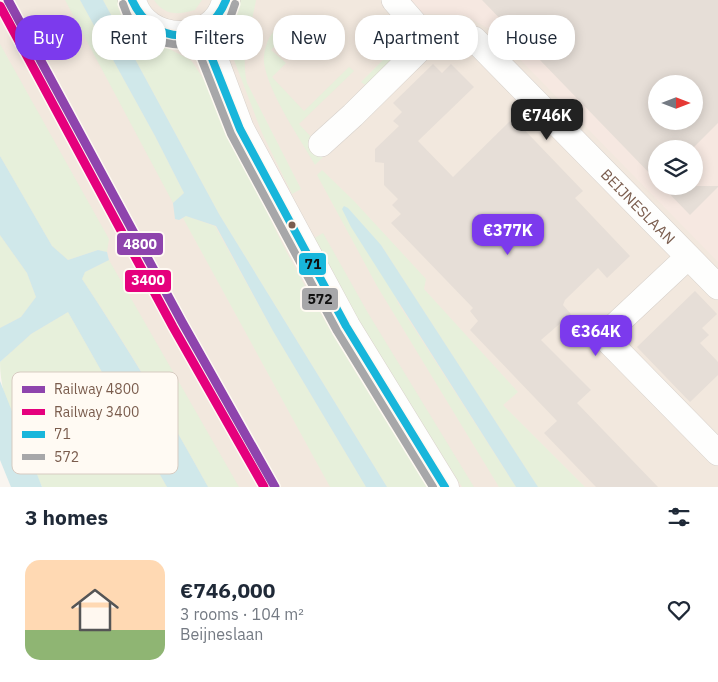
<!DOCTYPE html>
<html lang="en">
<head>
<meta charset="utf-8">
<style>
	:root { --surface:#fff; --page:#f2f2f3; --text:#1f2937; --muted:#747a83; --accent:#7c3aed }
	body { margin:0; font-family:"IBM Plex Sans",sans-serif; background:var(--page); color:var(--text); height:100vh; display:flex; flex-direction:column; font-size:19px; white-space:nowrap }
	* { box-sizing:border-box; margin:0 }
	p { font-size:16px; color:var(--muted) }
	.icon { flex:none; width:28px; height:28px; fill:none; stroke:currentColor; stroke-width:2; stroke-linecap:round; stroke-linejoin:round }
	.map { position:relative; height:487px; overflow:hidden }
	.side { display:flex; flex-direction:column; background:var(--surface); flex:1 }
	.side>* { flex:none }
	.hud { position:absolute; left:15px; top:15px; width:689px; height:45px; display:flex; gap:10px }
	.needle { width:32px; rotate:90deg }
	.controls { position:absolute; left:648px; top:75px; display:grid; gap:10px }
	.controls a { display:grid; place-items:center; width:55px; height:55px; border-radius:50%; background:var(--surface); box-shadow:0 2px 12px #0003; font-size:25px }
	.price { position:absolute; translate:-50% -42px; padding:0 11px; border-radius:10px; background:var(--accent); color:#fff; font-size:16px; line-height:32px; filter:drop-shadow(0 1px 2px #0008) }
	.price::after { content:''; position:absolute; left:50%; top:30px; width:15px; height:11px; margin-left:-8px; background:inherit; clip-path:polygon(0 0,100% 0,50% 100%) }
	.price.on { background:#222; color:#fff }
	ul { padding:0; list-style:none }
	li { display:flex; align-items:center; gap:15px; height:125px; padding:0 25px }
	li span { display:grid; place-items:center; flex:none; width:140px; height:100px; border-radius:15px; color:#555 }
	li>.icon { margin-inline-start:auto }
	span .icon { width:60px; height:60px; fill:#fffc; stroke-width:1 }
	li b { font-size:21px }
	h2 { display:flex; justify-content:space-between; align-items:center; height:60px; padding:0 25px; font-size:21px }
	.tag { padding:0 18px; border-radius:20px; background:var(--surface); box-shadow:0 2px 12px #0003; font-size:18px; line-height:45px }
	.tag.on { background:var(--accent); color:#fff }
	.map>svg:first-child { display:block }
	.residential { fill:#f2e8de; fill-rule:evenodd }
	.commercial { fill:#f6e8e1; fill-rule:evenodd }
	.green { fill:#e7f0db }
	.water { fill:#d0e8ea }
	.building { fill:#e6ded7; fill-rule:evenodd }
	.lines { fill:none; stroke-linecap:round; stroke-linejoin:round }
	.street-casing { stroke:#d7d1cb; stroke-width:26 }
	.secondary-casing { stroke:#d9d2cb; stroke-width:29 }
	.street { stroke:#fefefd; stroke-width:25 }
	.secondary { stroke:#fefefd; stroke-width:28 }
	.bus-1-casing { stroke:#fffaf3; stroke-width:11 }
	.bus-2-casing { stroke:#fffaf3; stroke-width:11 }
	.bus-1 { stroke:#18b6db; stroke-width:8 }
	.bus-2 { stroke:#a7a7a9; stroke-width:8 }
	.rail-1-casing { stroke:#fffaf3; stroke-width:12 }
	.rail-2-casing { stroke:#fffaf3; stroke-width:12 }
	.rail-1 { stroke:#8e44ad; stroke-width:9 }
	.rail-2 { stroke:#e5007d; stroke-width:9 }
	.bus-dot { fill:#7a5c4d; stroke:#fffaf3; stroke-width:2 }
	.labels { text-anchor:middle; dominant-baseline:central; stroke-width:4.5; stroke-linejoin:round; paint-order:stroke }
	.street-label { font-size:15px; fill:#7a5c4d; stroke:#fffaf3 }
	.key { fill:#fffaf3; stroke:#d7cbc1; stroke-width:1 }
	.key-label { font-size:14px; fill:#7a5c4d }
	.line-badge { stroke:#fffaf3; stroke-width:2 }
	.badge-label { font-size:14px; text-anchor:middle; font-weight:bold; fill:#fff }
	.pale-badge-label { font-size:14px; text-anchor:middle; font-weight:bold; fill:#111 }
</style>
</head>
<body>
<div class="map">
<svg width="718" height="487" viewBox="0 0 718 487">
	<rect width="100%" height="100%" fill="#f9f5f0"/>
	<path class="residential" d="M0,0H718V487H56L0,339ZM656,84H694V121H656ZM656,149H694V186H656Z"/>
	<path class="commercial" d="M384,0H718V262L491,30L464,15L398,13ZM656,84H694V121H656ZM656,149H694V186H656Z"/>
	<g class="green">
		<polygon points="65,0 80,0 155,136 184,193 173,203"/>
		<path d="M103,0H119C134,41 144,34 177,53C182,56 190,58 193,63C232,119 253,187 284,247C327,329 378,409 429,487H387L219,214Z"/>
		<path d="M154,0H202L195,10C178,15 165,16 154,0Z"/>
		<path d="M236,0H256C251,29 240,53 247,83L301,189L292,194L262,133L229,47L228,28Z"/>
		<polygon points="391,26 402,38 401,51 367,86 361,82 389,54 376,41"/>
		<path d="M274,31L282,38L271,50L286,63L272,77L304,111L349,67L354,71L299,124L312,138L309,143L323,157L315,165C299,137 269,94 264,63C263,52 267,39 274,31Z"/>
		<polygon points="0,44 109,239 107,252 98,250 68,260 52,246 0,156"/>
		<polygon points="322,170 354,201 426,279 424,289 518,392 503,405 585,487 538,487 381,245 398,303 516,487 499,487 377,286 317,175"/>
		<polygon points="186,216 215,226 273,331 366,487 330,487 183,218"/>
		<polygon points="323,233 368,313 474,487 462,487 355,316 313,239"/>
		<polygon points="0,235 27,273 36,297 21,317 0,328"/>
		<path d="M109,260L235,480L239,487H208C169,416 127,346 82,279L85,272Z"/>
		<path d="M68,312L167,487H42C25,448 0,405 0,362L31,334Z"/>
	</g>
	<g class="water">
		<polygon points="80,0 103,0 219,214 387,487 366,487 273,331 216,226 186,216 179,220 175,219 173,203 184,193 155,136"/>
		<path d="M0,156L52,246L68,260L98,250L107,252L109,260L85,272L82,279C127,347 169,416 208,487H167L68,312L31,334L0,362V328L21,317L36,297L27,273L0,235Z"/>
		<polygon points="344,206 348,208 381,245 538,487 516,487 351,227 342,209"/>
		<polygon points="0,381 42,487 11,487 0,460"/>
	</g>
	<g class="building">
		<path d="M482,0H718V123L692,149H656V180ZM656,84H694V121H656Z"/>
		<polygon points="433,64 442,73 451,64 474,87 418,141 453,177 513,118 583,191 575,198 630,256 607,278 598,268 565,300 563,305 571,314 541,340 591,390 577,403 658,487 596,487 544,433 557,421 470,330 478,321 470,311 473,308 391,223 401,214 392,205 398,199 384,185 384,163 375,162 375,149 399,126 393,121 402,112 393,103"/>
		<polygon points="662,186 718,186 718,187 690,215"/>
		<polygon points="695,291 717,314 702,328 709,335 700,343 718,362 718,375 690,402 637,347"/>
	</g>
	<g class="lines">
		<defs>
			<g id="street">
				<path id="s1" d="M394,0L429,40L437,34L474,39L718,287"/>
				<polyline points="321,144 353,115 429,40"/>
				<polyline points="688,257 609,331 608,341 718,453"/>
			</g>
			<g id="secondary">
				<path d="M132,0C143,46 217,47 226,0"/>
				<polyline points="201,31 217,67 240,129 346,326 445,487"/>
			</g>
		</defs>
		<use href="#street" class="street-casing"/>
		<use href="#secondary" class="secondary-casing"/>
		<use href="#street" class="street"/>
		<use href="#secondary" class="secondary"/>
		<defs>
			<g id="bus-1">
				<path d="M132,0C153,46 207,48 226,0"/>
				<polyline points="201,31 240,129 346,326 445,487"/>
			</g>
			<g id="bus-2">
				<path d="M123,4C125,10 128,17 131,22C155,51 205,53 228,22C231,17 233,9 235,4"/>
				<polyline points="192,35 231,134 337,331 433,487"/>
			</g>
		</defs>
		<use href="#bus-1" class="bus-1-casing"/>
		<use href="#bus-2" class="bus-2-casing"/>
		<use href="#bus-1" class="bus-1"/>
		<use href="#bus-2" class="bus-2"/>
		<defs>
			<polyline id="rail-1" points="8,0 182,322 275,487"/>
			<polyline id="rail-2" points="0,6 173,327 264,487"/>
		</defs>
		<use href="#rail-1" class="rail-1-casing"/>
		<use href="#rail-2" class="rail-2-casing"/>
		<use href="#rail-1" class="rail-1"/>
		<use href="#rail-2" class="rail-2"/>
	</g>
	<circle class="bus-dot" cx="292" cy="225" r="4.5"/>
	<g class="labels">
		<g class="street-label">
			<text stroke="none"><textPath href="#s1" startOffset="335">BEIJNESLAAN</textPath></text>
		</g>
	</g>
	<rect x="12" y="372" width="166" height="102" rx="8" class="key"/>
	<rect x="22" y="386" width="23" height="7" fill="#8e44ad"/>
	<rect x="22" y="409" width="23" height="6" fill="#e5007d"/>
	<rect x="22" y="431" width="23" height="7" fill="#18b6db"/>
	<rect x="22" y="454" width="23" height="6" fill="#a7a7a9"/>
	<g class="key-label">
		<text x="54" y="394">Railway 4800</text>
		<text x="54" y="417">Railway 3400</text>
		<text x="54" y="439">71</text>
		<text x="54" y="462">572</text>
	</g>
	<g class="line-badge">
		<rect x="116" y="232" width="48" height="24" rx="5" fill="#8e44ad"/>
		<rect x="298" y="252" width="29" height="24" rx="5" fill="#18b6db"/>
		<rect x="124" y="269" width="48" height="24" rx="5" fill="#e5007d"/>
		<rect x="301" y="287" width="38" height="24" rx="5" fill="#a7a7a9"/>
	</g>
	<g class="badge-label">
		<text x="140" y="249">4800</text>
		<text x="148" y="285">3400</text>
	</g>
	<g class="pale-badge-label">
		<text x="313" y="269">71</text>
		<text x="320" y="304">572</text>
	</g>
</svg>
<div class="controls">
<a><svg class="needle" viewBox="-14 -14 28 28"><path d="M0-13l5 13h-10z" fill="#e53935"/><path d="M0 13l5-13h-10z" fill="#747a83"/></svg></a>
<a><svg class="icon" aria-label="layers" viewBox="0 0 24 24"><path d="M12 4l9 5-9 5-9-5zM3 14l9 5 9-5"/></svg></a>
</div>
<b class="price on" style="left:547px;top:141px">€746K</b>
<b class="price" style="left:508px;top:256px">€377K</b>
<b class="price" style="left:596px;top:357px">€364K</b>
<div class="hud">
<a class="tag on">Buy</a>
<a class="tag">Rent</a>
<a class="tag">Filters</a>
<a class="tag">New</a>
<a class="tag">Apartment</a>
<a class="tag">House</a>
</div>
</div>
<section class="side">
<h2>3 homes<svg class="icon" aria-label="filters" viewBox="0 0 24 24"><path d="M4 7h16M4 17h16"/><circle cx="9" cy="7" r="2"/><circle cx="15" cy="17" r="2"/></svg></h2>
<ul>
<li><span style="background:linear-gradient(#ffd9b3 70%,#8fb573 0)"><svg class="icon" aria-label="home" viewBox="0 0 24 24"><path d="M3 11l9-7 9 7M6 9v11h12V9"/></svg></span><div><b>€746,000</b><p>3 rooms · 104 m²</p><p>Beijneslaan</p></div><svg class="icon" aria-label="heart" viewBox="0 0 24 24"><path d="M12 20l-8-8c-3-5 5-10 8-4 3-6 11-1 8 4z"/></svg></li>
</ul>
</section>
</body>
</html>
